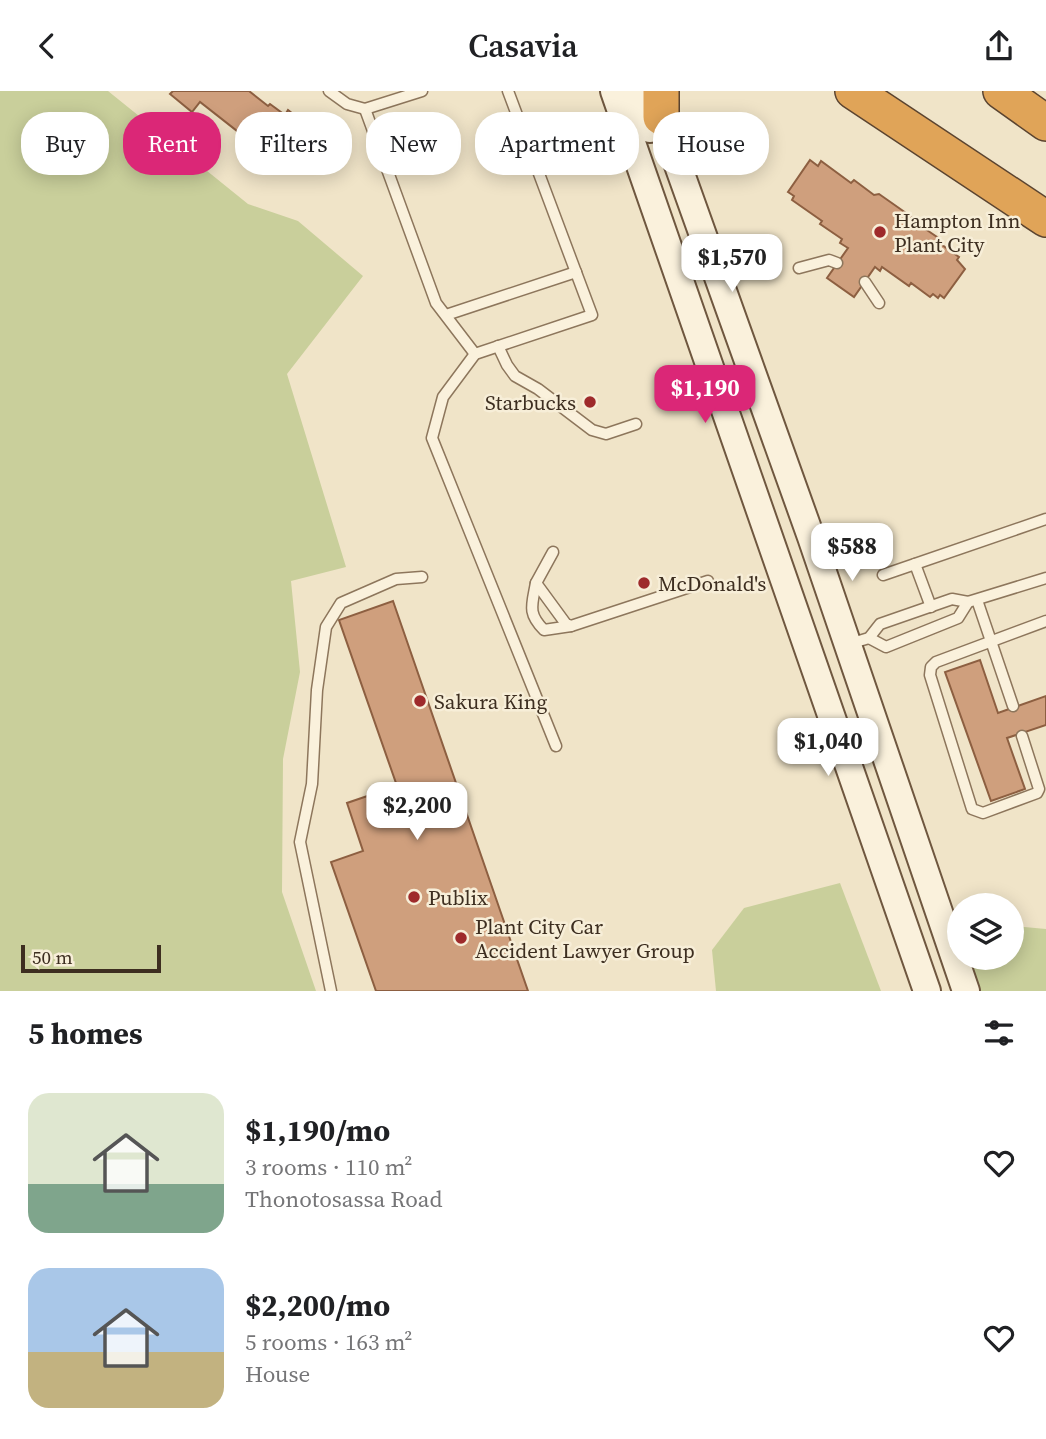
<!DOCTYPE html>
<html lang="en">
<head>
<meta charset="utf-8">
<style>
	:root { --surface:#fff; --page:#f6f6f6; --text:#202124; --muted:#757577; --accent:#db2777 }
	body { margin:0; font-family:"Source Serif 4",serif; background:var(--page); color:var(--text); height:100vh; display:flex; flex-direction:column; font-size:26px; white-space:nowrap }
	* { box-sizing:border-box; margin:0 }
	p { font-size:23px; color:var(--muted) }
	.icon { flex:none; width:38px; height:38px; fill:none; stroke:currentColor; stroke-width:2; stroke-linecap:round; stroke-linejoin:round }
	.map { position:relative; height:900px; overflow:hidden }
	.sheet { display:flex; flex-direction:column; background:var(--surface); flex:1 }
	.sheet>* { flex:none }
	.top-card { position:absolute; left:21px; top:21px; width:1004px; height:63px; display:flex; gap:14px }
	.fabs { position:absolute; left:947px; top:802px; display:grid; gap:14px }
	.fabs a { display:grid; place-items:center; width:77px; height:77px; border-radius:50%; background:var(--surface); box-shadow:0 4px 18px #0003; font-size:35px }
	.scale { position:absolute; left:21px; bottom:18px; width:140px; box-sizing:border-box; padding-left:7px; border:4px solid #3d2e20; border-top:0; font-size:19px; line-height:24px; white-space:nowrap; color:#3d2e20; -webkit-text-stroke:5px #f7eed8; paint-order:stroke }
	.price { position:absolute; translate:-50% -60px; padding:0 16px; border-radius:14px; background:#fff; color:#222; font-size:23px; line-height:46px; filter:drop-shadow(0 2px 4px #0008) }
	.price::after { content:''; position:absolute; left:50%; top:42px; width:21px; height:16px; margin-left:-10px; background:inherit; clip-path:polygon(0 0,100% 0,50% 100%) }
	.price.on { background:var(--accent); color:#fff }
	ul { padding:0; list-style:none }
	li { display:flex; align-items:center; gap:21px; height:175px; padding:0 28px }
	li span { display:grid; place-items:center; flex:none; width:196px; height:140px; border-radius:21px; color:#555 }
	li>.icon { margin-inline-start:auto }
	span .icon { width:84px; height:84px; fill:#fffc; stroke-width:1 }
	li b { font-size:30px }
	h2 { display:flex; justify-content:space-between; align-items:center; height:84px; padding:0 28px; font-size:30px }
	.chip { padding:0 24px; border-radius:28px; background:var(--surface); box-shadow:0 4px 18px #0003; font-size:24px; line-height:63px }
	.chip.on { background:var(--accent); color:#fff }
	header { display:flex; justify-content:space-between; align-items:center; height:91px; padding:0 28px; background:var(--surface); font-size:32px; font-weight:600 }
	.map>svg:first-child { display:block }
	.green { fill:#c9cf9b }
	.building { fill:#cf9f7d; stroke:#8d5f41; stroke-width:2 }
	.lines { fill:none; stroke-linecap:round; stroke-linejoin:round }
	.lane-casing { stroke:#8d765c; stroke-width:13 }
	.secondary-casing { stroke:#6f573f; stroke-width:30 }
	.highway-casing { stroke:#5b4430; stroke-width:38 }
	.lane { stroke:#faf1dc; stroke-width:10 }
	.secondary { stroke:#faf1dc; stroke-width:26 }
	.highway { stroke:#e0a458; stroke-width:35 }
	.poi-dot { fill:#9e2a2b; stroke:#f7eed8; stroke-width:2.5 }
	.labels { text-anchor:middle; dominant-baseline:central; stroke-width:5; stroke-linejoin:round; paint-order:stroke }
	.poi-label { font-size:21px; fill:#3d2e20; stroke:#f7eed8; text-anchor:start }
</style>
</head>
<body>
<header><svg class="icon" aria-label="back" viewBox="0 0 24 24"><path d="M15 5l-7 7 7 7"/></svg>Casavia<svg class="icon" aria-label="share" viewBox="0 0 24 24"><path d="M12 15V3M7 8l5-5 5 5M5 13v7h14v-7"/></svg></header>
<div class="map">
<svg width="1046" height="900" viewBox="0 0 1046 900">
	<rect width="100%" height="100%" fill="#f0e4c8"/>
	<g class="green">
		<polygon points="0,0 108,0 248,113 298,130 363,185 287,283 346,476 291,490 300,581 283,668 282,801 316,900 0,900"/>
		<polygon points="840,792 881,900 716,900 712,859 744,817"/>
		<polygon points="1012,835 1046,838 1046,900 981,900 969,866 1012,866"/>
	</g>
	<g class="building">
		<polygon points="173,0 249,0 268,15 270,13 285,24 288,19 309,36 304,43 314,51 294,76 284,68 276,78 256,63 260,58 200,11 192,21 170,3"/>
		<polygon points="810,69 818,75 821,70 851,92 854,89 874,104 879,103 916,129 915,131 940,148 938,151 959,166 957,169 965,178 944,207 940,204 938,207 933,203 930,206 911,192 909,195 882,176 880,180 875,176 854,206 827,187 848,157 840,152 842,148 820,133 822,130 792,109 794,105 788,101"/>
		<polygon points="393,510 528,900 376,900 331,771 363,760 347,712 397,695 339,529"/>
		<polygon points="980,569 998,622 1046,605 1046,634 1007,647 1025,698 991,710 945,581"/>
	</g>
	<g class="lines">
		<defs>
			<g id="lane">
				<polyline points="329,0 347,13 365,18 422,0"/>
				<polyline points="508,0 592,224 475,263 443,306 432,347 556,655"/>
				<polyline points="365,18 436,212 475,263"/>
				<polyline points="799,177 829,169 837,172"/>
				<polyline points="865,191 879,212"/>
				<polyline points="446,224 576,181"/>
				<polyline points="498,255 507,274 515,285 538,298 592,339 606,343 636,333"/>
				<polyline points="553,461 536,492 566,533 571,535 708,490"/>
				<polyline points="915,473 931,516"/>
				<polyline points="883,484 1046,428"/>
				<path d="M536,492C532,514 527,522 544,539L571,535"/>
				<polyline points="977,509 1013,615"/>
				<polyline points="869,547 886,556 958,527 968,511"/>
				<polyline points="849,553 869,547 880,533 952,508 968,511 1046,487"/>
				<polyline points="1022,645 1039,698 1037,702 983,722 972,718 930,584 931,576 936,571 1046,530"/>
				<polyline points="331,900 300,751 312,693 317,599 326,536 341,512 396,488 422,486"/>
			</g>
			<g id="secondary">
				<polyline points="614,0 927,900"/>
				<polyline points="635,0 650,38"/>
				<polyline points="655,10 811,446 966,900"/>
			</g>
			<g id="highway">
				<polyline points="853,0 1046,128"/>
				<polyline points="1001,0 1046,32"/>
				<polyline points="661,26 661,0"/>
			</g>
		</defs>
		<use href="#lane" class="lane-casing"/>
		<use href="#secondary" class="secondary-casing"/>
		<use href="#highway" class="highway-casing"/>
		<use href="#lane" class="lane"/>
		<use href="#secondary" class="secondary"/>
		<use href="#highway" class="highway"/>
	</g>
	<g class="poi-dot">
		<circle cx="880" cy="141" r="7"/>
		<circle cx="590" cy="311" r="7"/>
		<circle cx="644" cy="492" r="7"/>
		<circle cx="420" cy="610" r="7"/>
		<circle cx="414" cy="806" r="7"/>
		<circle cx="461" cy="847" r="7"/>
	</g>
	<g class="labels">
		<g class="poi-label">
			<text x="894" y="129">Hampton Inn<tspan x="894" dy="24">Plant City</tspan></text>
			<text x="576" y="311" text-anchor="end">Starbucks</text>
			<text x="658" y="492">McDonald's</text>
			<text x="434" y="610">Sakura King</text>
			<text x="428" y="806">Publix</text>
			<text x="475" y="835">Plant City Car<tspan x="475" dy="24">Accident Lawyer Group</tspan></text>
		</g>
	</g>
</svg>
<div class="fabs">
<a><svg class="icon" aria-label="layers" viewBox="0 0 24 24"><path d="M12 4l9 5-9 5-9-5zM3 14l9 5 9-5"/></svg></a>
</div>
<div class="scale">50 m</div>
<b class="price" style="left:732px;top:203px">$1,570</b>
<b class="price on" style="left:705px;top:334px">$1,190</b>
<b class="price" style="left:852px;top:492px">$588</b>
<b class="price" style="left:828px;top:687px">$1,040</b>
<b class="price" style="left:417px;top:751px">$2,200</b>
<div class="top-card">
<a class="chip">Buy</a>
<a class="chip on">Rent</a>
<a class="chip">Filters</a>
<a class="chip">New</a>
<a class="chip">Apartment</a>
<a class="chip">House</a>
</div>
</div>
<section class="sheet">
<h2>5 homes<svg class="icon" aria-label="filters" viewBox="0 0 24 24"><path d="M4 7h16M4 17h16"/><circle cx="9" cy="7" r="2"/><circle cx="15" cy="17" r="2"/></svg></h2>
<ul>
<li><span style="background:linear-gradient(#dfe7d0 65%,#7fa58c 0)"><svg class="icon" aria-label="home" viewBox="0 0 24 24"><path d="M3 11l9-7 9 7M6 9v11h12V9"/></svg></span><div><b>$1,190/mo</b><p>3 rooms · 110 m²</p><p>Thonotosassa Road</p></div><svg class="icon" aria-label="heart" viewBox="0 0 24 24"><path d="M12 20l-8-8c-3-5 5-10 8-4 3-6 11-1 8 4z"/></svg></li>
<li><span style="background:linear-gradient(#a9c7e8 60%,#c2b280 0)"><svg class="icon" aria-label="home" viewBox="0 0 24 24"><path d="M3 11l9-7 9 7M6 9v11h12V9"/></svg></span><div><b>$2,200/mo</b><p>5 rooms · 163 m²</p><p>House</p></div><svg class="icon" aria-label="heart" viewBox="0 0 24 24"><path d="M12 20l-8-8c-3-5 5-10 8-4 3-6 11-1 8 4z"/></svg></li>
</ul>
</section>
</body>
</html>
